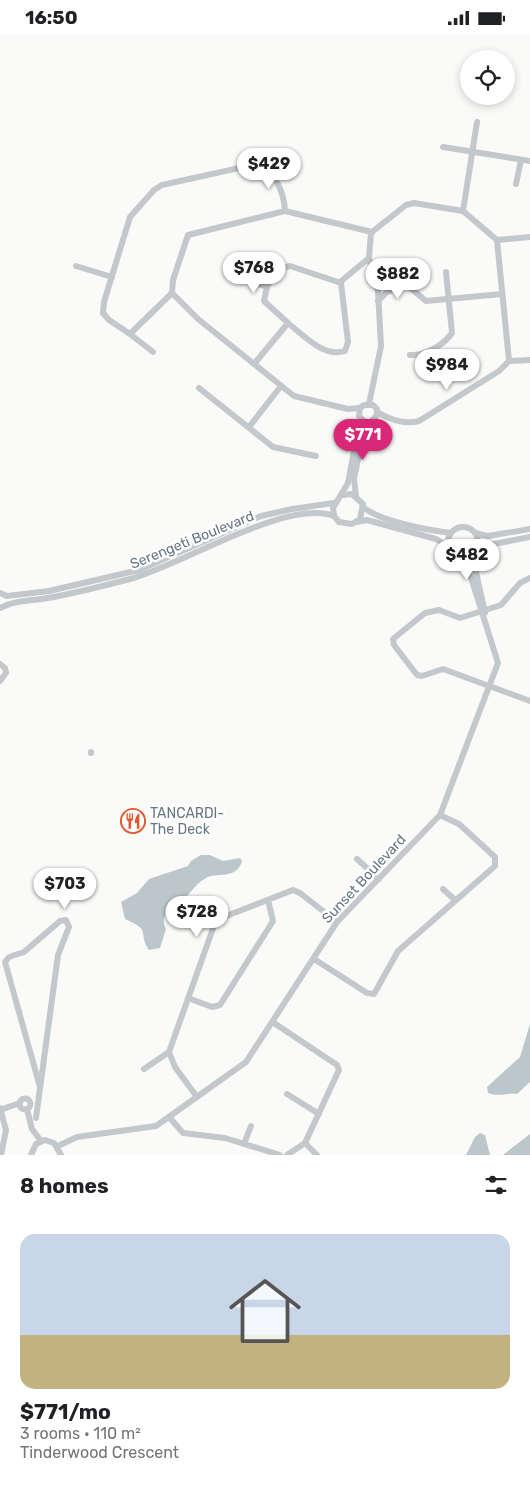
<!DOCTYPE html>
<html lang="en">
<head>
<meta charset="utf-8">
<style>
	:root { --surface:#fff; --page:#f2f2f2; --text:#202124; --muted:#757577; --line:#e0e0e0; --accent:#db2777 }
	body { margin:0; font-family:Rubik,sans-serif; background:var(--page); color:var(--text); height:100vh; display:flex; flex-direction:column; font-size:19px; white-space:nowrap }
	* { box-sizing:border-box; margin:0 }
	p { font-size:16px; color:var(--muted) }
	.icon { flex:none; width:28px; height:28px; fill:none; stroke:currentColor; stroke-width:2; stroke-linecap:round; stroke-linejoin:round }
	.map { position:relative; height:1120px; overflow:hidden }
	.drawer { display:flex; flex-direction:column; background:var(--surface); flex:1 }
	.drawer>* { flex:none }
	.buttons { position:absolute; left:460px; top:15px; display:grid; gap:10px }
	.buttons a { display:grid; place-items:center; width:55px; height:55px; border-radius:50%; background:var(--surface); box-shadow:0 2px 8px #0003; font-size:25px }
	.price { position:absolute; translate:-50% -42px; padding:0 11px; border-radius:18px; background:#fff; color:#222; font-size:16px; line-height:32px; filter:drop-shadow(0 1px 2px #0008) }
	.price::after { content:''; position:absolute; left:50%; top:30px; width:15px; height:11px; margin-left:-8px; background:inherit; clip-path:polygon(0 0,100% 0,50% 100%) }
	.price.selected { background:var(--accent); color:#fff }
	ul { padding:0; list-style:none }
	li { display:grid; align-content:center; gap:10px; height:265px; padding:0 20px }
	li+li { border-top:1px solid var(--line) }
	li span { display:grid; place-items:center; height:155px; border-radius:15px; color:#555 }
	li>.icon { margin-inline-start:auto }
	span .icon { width:90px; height:90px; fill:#fffc; stroke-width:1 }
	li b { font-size:21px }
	h2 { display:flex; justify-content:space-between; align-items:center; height:60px; padding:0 20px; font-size:21px }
	.status { display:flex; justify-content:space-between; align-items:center; height:35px; padding:0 25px; background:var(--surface); direction:ltr }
	.status svg { height:14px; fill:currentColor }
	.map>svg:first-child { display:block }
	.water { fill:#bbc7cb }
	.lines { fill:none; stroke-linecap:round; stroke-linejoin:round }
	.minor { stroke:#c3c8cc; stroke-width:6 }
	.labels { text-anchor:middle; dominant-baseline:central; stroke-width:5; stroke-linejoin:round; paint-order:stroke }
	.street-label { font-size:14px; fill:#657683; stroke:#fff }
	.poi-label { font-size:14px; fill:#657683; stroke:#fff; text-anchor:start }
</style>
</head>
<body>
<div class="status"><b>16:50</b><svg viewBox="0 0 49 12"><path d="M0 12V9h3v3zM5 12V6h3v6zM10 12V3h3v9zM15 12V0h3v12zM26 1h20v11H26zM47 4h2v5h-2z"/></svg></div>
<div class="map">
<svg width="530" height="1120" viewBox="0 0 530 1120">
	<rect width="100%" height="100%" fill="#fafaf8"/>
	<g class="water">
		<path d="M201,820H210L223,826L240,823L242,826C237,845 216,837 206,843C194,850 187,862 179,872C167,874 160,882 166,894L160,913L149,915C137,897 153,896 125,884L121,867L137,858L149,844L188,831L191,826Z"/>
		<path d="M530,989V1047L517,1059C506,1058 498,1062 488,1058L487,1052L520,1022Z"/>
		<polygon points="480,1098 485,1100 490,1120 466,1120 475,1102"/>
		<polygon points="530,1099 530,1120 503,1120"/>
	</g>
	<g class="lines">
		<g class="minor">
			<polyline points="443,112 530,126"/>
			<polyline points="516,149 521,125"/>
			<polyline points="463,176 477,87"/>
			<polyline points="497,205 530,202"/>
			<polyline points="76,231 112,242"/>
			<polyline points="237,242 267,252"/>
			<polyline points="340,247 369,223"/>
			<path d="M172,258L130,299L109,285L103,278L104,267L130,182L154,155L162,150L257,129C275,136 284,157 285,176"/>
			<polyline points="378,266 387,257 407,250 426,266 502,259"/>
			<polyline points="130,299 153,317"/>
			<path d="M410,320C424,321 444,310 452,298L446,237"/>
			<polyline points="509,326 530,325"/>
			<path d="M254,329L288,288C303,300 324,323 345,316L348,307L341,248L290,231L275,235L267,252L264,266L288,288"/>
			<polyline points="199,353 273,412 316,421"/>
			<polyline points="369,369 381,311 378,256 369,223 371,197"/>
			<path d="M360,373L348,374L294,361L198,284L172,258L173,245L188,200L285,176L372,197L406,170L414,168L463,176L497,205L509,326L499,336L419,386C405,390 389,384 377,377"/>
			<polyline points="249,392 281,351"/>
			<polyline points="342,460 352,459 363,469 360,484 352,489 339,487 334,481 333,473 348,448 360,384"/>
			<polyline points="356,461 354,444 364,395 377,380 377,374 373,370 364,370 360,373 359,381 365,387 371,387"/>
			<path d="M363,472C381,487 428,495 451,498"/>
			<polyline points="357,487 367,485 436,504 448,511"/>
			<circle cx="463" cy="507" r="15"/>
			<polyline points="475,498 488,501 530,494"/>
			<polyline points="478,512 530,502"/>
			<polyline points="475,516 474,528 485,578"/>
			<polyline points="530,543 520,548 501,570 460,583 439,575 425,578 393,604 394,610 417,640 422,641 443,634 530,666"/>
			<polyline points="0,558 7,561 49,556 139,535 261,481 292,474 334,468"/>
			<path d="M0,573C15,565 32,566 48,563C76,558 103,551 130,544C181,531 286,463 334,481"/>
			<polyline points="0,629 5,633 6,638 0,646"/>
			<polyline points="91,717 91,718"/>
			<polyline points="357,824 379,844"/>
			<polyline points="443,854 455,865"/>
			<polyline points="314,924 367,958 374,959 398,916 495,831 495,822 459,789 440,780"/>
			<polyline points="188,963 212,972 220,970 273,886 268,865"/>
			<polyline points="274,988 337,1030 339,1035 305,1108 287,1120"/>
			<polyline points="144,1034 169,1017"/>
			<polyline points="287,1059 319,1079"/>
			<polyline points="197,1062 175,1032 169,1017 216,885 293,855 300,858 337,887"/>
			<circle cx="25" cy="1069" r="5.5"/>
			<polyline points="0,1073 6,1095 1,1120"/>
			<polyline points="27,1074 32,1094 41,1106"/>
			<polyline points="0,1075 20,1068"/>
			<polyline points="36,1083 58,920 69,892 66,885 60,886 24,917 9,922 5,927 40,1052"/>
			<polyline points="170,1083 183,1098 225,1103 280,1120"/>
			<polyline points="305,1108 317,1120"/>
			<polyline points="244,1109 251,1091"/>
			<polyline points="58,1111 77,1102 156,1091 246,1027 337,887 440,780 498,628 469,536 461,522"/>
			<polyline points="31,1120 36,1109 45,1105 54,1108 61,1120"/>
		</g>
	</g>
	<defs>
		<symbol id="restaurant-ring" viewBox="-11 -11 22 22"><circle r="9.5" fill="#fff" stroke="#e4572e" stroke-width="1.5"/><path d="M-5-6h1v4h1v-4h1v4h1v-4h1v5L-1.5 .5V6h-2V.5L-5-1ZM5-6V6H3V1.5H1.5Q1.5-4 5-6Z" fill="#e4572e"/></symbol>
	</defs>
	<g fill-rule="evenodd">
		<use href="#restaurant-ring" x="119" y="772" width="28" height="28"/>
	</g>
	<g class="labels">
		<g class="street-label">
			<text transform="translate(192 505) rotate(-22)">Serengeti Boulevard</text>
			<text transform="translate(364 844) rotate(-47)">Sunset Boulevard</text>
		</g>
		<g class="poi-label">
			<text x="150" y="778">TANCARDI-<tspan x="150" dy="16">The Deck</tspan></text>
		</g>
	</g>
</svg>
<div class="buttons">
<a><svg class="icon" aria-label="locate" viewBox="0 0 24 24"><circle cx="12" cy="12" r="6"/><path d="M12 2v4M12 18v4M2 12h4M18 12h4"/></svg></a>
</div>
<b class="price" style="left:269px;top:155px">$429</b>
<b class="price" style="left:254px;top:259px">$768</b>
<b class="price" style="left:398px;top:265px">$882</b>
<b class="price" style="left:447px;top:356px">$984</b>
<b class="price selected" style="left:363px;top:426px">$771</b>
<b class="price" style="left:467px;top:546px">$482</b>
<b class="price" style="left:65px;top:875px">$703</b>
<b class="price" style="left:197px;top:903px">$728</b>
</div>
<section class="drawer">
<h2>8 homes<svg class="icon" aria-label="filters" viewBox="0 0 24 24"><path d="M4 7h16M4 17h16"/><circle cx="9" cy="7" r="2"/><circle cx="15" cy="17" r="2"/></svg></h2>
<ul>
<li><span style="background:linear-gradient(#c9d6e8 65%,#c2b280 0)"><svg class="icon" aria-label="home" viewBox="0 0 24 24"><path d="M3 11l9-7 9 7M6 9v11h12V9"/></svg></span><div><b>$771/mo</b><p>3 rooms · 110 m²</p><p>Tinderwood Crescent</p></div></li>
</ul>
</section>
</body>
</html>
